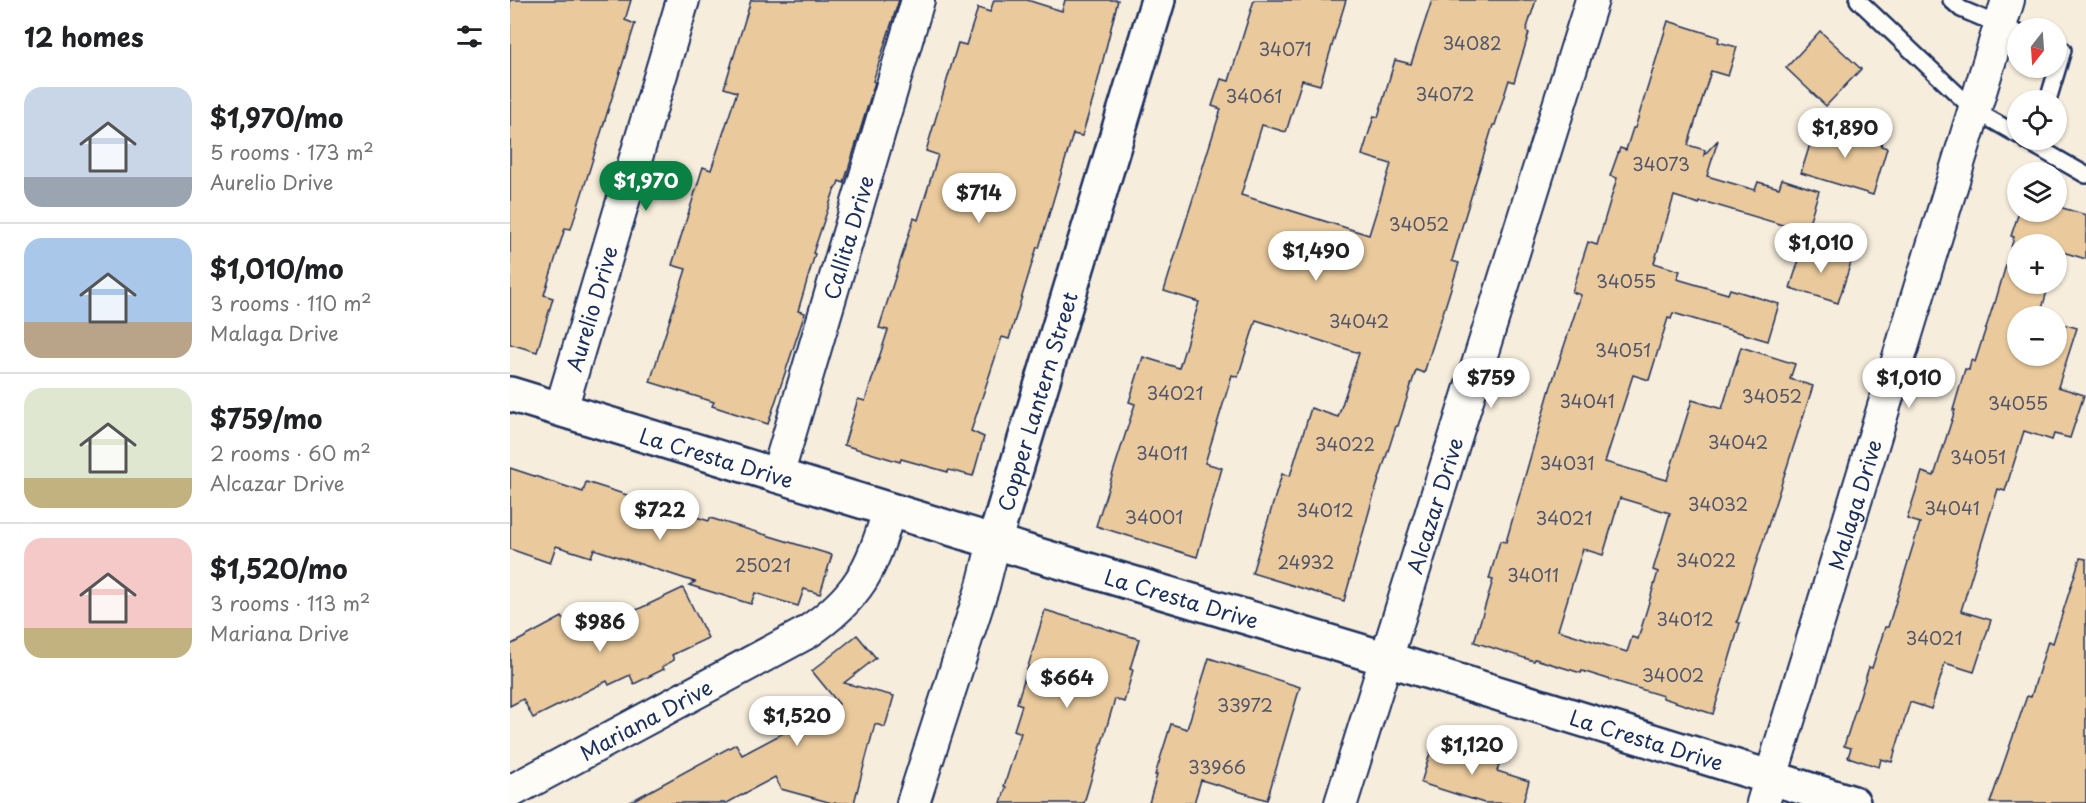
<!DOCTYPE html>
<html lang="en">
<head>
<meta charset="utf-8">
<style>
	:root { --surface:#fff; --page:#f2f2f2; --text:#202124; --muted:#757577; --line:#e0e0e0; --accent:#0b8043 }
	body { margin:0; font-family:"Playpen Sans",sans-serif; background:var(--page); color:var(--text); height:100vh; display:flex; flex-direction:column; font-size:22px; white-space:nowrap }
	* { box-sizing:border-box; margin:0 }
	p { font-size:20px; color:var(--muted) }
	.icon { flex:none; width:33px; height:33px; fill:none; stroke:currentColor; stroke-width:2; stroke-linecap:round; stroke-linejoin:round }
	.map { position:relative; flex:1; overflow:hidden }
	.details { display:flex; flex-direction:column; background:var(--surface); width:510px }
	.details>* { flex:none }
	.needle { width:39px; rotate:197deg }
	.fabs { position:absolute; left:1497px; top:18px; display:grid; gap:12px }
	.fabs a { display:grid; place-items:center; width:60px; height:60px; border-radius:50%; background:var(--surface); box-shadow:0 2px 4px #0004; font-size:30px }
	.price { position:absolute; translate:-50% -51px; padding:0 14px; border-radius:21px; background:#fff; color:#222; font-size:20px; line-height:39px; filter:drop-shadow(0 2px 3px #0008) }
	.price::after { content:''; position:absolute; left:50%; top:36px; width:18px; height:14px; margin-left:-9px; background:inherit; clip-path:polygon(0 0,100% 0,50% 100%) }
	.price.on { background:var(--accent); color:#fff }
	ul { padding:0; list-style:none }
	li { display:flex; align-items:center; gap:18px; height:150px; padding:0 24px }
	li+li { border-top:2px solid var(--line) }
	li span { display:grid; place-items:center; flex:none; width:168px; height:120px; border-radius:18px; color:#555 }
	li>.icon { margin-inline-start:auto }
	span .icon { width:72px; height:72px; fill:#fffc; stroke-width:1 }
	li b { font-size:26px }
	h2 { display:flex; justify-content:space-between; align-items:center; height:72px; padding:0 24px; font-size:26px }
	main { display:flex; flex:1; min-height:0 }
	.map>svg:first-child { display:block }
	.building { fill:#eaca9c; stroke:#1b2f5e; stroke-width:1.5; fill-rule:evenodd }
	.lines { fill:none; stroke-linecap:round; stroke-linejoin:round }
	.lane-casing { stroke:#1b2f5e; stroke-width:20 }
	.street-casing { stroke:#1b2f5e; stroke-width:36 }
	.secondary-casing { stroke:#1b2f5e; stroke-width:38 }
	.lane { stroke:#fdfcf7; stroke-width:15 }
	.street { stroke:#fdfcf7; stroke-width:32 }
	.secondary { stroke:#fdfcf7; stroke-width:33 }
	.labels { text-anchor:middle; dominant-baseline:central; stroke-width:6; stroke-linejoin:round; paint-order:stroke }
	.number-label { font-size:18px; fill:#4f566e }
	.street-label { font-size:21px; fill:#1b2f5e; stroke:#fdfcf7 }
</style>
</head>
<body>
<main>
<section class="details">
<h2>12 homes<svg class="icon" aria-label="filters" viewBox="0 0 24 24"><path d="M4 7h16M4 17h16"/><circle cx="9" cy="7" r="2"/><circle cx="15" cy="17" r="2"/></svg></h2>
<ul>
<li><span style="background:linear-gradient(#c9d6e8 75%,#9aa5b1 0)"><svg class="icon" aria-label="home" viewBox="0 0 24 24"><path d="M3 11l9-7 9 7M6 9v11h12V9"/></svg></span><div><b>$1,970/mo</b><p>5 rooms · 173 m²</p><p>Aurelio Drive</p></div></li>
<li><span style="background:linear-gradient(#a9c7e8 70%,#b9a48a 0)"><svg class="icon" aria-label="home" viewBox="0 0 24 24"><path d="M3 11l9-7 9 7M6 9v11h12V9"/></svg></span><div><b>$1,010/mo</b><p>3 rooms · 110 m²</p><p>Malaga Drive</p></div></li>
<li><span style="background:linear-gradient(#dfe7d0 75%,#c2b280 0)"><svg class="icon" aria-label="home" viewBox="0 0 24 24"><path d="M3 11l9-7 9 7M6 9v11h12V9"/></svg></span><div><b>$759/mo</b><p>2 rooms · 60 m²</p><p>Alcazar Drive</p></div></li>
<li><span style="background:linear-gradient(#f6c9c9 75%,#c2b280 0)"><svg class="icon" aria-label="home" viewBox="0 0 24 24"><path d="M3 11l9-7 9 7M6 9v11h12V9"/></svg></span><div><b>$1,520/mo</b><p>3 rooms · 113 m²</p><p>Mariana Drive</p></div></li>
</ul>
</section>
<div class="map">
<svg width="1576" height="803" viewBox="0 0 1576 803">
	<rect width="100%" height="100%" fill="#f7eddc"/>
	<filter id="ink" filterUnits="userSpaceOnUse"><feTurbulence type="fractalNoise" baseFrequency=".0167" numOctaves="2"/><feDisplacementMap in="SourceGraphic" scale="12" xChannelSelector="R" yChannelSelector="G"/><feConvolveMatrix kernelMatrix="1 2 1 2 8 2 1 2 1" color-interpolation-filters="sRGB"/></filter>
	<g filter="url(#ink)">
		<g class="building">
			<polygon points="0,0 121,0 115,20 125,24 61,229 55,228 34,295 43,298 27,352 0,344"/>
			<polygon points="241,0 389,0 363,81 365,82 334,183 329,181 326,189 325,188 303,253 305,254 288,311 295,313 258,424 202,406 204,402 140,382 176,269 162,265 193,167 201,170 227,92 214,88"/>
			<polygon points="484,0 517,0 552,11 555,0 608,0 584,96 572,136 563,134 529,248 527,247 499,339 492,337 461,431 474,437 463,476 439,470 438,472 391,459 390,462 334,445 348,399 355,401 378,330 369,328 404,218 408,220 428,155 416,151 448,43 456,45 468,8 480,12"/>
			<polygon points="744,0 836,0 810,85 792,80 776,132 752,125 731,195 859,235 881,164 852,155 864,116 868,117 885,60 901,64 922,0 1026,0 1016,31 1019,33 1004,82 999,80 985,125 983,125 953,223 942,261 949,263 914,373 906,370 888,426 886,426 862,501 834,601 742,573 772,474 780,476 801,408 828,417 849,353 746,320 728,377 722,375 695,463 712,468 687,557 586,526 625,404 619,402 633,357 669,368 689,302 654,291 711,109 702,106 711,79 719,81"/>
			<path d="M1158,21L1209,37L1208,42L1227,47L1218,76L1201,71L1178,145L1195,150L1194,155L1208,140L1197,176L1245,190L1248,182L1269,188L1272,179L1309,191L1296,232L1199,203L1189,202V204L1164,196L1144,263L1170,271L1167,279L1218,294L1220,289L1269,304L1258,341L1163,313L1161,319L1158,318L1139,380L1123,375L1095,462L1157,480L1182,400L1212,409L1231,347L1285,364L1280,379L1303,386L1227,622L1230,623L1203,714L1153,698V696L1072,671L1071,673L1025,659L1024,661L964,642L983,580L979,579L990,541L996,542L1040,389L1071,295L1062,292L1078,242L1087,245L1107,178L1100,176L1110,148L1116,150L1123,128H1125ZM1110,498L1160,513L1143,570L1148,572L1128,639L1122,637L1117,652L1048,630L1073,549L1093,555Z"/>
			<polygon points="1310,31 1351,69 1316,106 1276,68"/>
			<polygon points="1307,122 1372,142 1371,146 1377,148 1363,195 1291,173"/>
			<polygon points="1546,206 1576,215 1576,259 1549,251 1546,259 1546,244 1508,244 1508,284 1539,284 1530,316 1508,316 1508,356 1546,356 1546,322 1567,328 1548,387 1574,395 1560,438 1544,434 1542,440 1514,431 1495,491 1488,489 1451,611 1481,620 1464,672 1435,663 1421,709 1400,702 1382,762 1371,759 1369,767 1338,757 1341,748 1334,746 1359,667 1362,668 1375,627 1378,627 1410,523 1397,519 1412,472 1424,476 1445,410 1443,410 1455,369 1459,370 1461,360 1465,362 1484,303 1485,303 1504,237 1501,236 1509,212 1546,212"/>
			<polygon points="1294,244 1342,259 1328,303 1280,288"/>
			<polygon points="0,468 73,492 76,482 199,521 200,518 322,555 310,594 294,589 288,606 245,593 241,604 179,585 185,582 84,549 81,557 46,546 40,563 0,549"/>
			<polygon points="1570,558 1576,559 1576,803 1480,803 1517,696 1521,697 1538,641 1543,643"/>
			<polygon points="173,588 198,638 162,655 164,660 152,667 154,669 124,684 120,675 99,685 97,681 23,718 13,699 0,706 0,645 52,617 65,639"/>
			<polygon points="535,610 629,639 620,669 623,670 614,702 605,699 574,803 491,803 496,787 494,786 511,733 504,730 512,705 507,703"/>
			<polygon points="347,635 366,658 334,683 384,696 375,727 365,724 344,803 322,803 271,789 265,777 217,803 118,803 226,744 232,755 277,731 278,733 329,704 302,671"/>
			<polygon points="699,658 790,687 757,800 691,780 684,803 639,803 647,775 645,775 661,724 677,729"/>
			<polygon points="924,740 985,759 984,763 989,765 987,771 1019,781 1013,803 974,803 911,783"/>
		</g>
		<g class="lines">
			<defs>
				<g id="lane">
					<polyline points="1348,0 1464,110 1508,135"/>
					<polyline points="1441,0 1451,9 1508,33"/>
					<polyline points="1538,100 1553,50 1546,47"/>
					<polyline points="1515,140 1576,175"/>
				</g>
				<g id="street">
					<path id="s1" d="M51,409L173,0"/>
					<path id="s2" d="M267,476L408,0"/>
					<path id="s3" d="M0,792L296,633C348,598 363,568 379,510"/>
					<polyline points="403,803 473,586 484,542"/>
					<path id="s4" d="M831,803L1082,0"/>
					<path id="s5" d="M1253,803L1498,0"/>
				</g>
				<g id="secondary">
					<path id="s6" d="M0,394L528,555L877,659L1343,803"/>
					<path id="s7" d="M484,542L648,0"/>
				</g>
			</defs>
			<use href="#lane" class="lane-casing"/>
			<use href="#street" class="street-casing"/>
			<use href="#secondary" class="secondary-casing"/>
			<use href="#lane" class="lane"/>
			<use href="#street" class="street"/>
			<use href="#secondary" class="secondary"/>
		</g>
	</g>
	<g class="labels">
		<g class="number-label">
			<text x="962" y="42">34082</text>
			<text x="775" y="48">34071</text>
			<text x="935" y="93">34072</text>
			<text x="744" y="95">34061</text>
			<text x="1151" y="163">34073</text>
			<text x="909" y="223">34052</text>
			<text x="1116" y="280">34055</text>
			<text x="849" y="320">34042</text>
			<text x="1113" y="349">34051</text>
			<text x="665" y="392">34021</text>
			<text x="1262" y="395">34052</text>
			<text x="1077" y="400">34041</text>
			<text x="1508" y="402">34055</text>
			<text x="1228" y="441">34042</text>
			<text x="835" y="443">34022</text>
			<text x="652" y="452">34011</text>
			<text x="1468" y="456">34051</text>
			<text x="1057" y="462">34031</text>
			<text x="1208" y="503">34032</text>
			<text x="1442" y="507">34041</text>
			<text x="815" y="509">34012</text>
			<text x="644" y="516">34001</text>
			<text x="1054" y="517">34021</text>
			<text x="1196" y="559">34022</text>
			<text x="796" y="561">24932</text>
			<text x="253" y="564">25021</text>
			<text x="1023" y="574">34011</text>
			<text x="1175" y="618">34012</text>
			<text x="1424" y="637">34021</text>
			<text x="1163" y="674">34002</text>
			<text x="735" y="704">33972</text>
			<text x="707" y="766">33966</text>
		</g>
		<g class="street-label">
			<text stroke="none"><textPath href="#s2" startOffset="249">Callita Drive</textPath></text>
			<text stroke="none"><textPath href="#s1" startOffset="105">Aurelio Drive</textPath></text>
			<text stroke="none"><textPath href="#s7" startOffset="147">Copper Lantern Street</textPath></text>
			<text stroke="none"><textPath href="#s6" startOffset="216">La Cresta Drive</textPath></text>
			<text stroke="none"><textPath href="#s4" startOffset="312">Alcazar Drive</textPath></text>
			<text stroke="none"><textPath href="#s5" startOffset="312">Malaga Drive</textPath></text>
			<text stroke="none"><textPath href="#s6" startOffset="702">La Cresta Drive</textPath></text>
			<text stroke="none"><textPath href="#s3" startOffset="154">Mariana Drive</textPath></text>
			<text stroke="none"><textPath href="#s6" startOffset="1188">La Cresta Drive</textPath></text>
		</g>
	</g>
</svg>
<div class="fabs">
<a><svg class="needle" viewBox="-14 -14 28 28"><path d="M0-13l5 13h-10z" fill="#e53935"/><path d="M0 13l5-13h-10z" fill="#757577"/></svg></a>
<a><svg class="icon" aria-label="locate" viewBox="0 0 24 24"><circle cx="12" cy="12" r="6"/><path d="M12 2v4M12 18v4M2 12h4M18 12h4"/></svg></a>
<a><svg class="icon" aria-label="layers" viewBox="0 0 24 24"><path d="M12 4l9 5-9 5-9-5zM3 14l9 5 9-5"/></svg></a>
<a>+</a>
<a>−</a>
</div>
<b class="price" style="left:1335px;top:159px">$1,890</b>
<b class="price on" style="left:136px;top:212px">$1,970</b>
<b class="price" style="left:469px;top:224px">$714</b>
<b class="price" style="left:1311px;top:274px">$1,010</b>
<b class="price" style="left:806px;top:282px">$1,490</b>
<b class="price" style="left:981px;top:409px">$759</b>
<b class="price" style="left:1399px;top:409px">$1,010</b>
<b class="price" style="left:150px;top:541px">$722</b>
<b class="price" style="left:90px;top:653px">$986</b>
<b class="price" style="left:557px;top:709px">$664</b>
<b class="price" style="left:287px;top:747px">$1,520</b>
<b class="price" style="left:962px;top:776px">$1,120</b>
</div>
</main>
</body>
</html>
